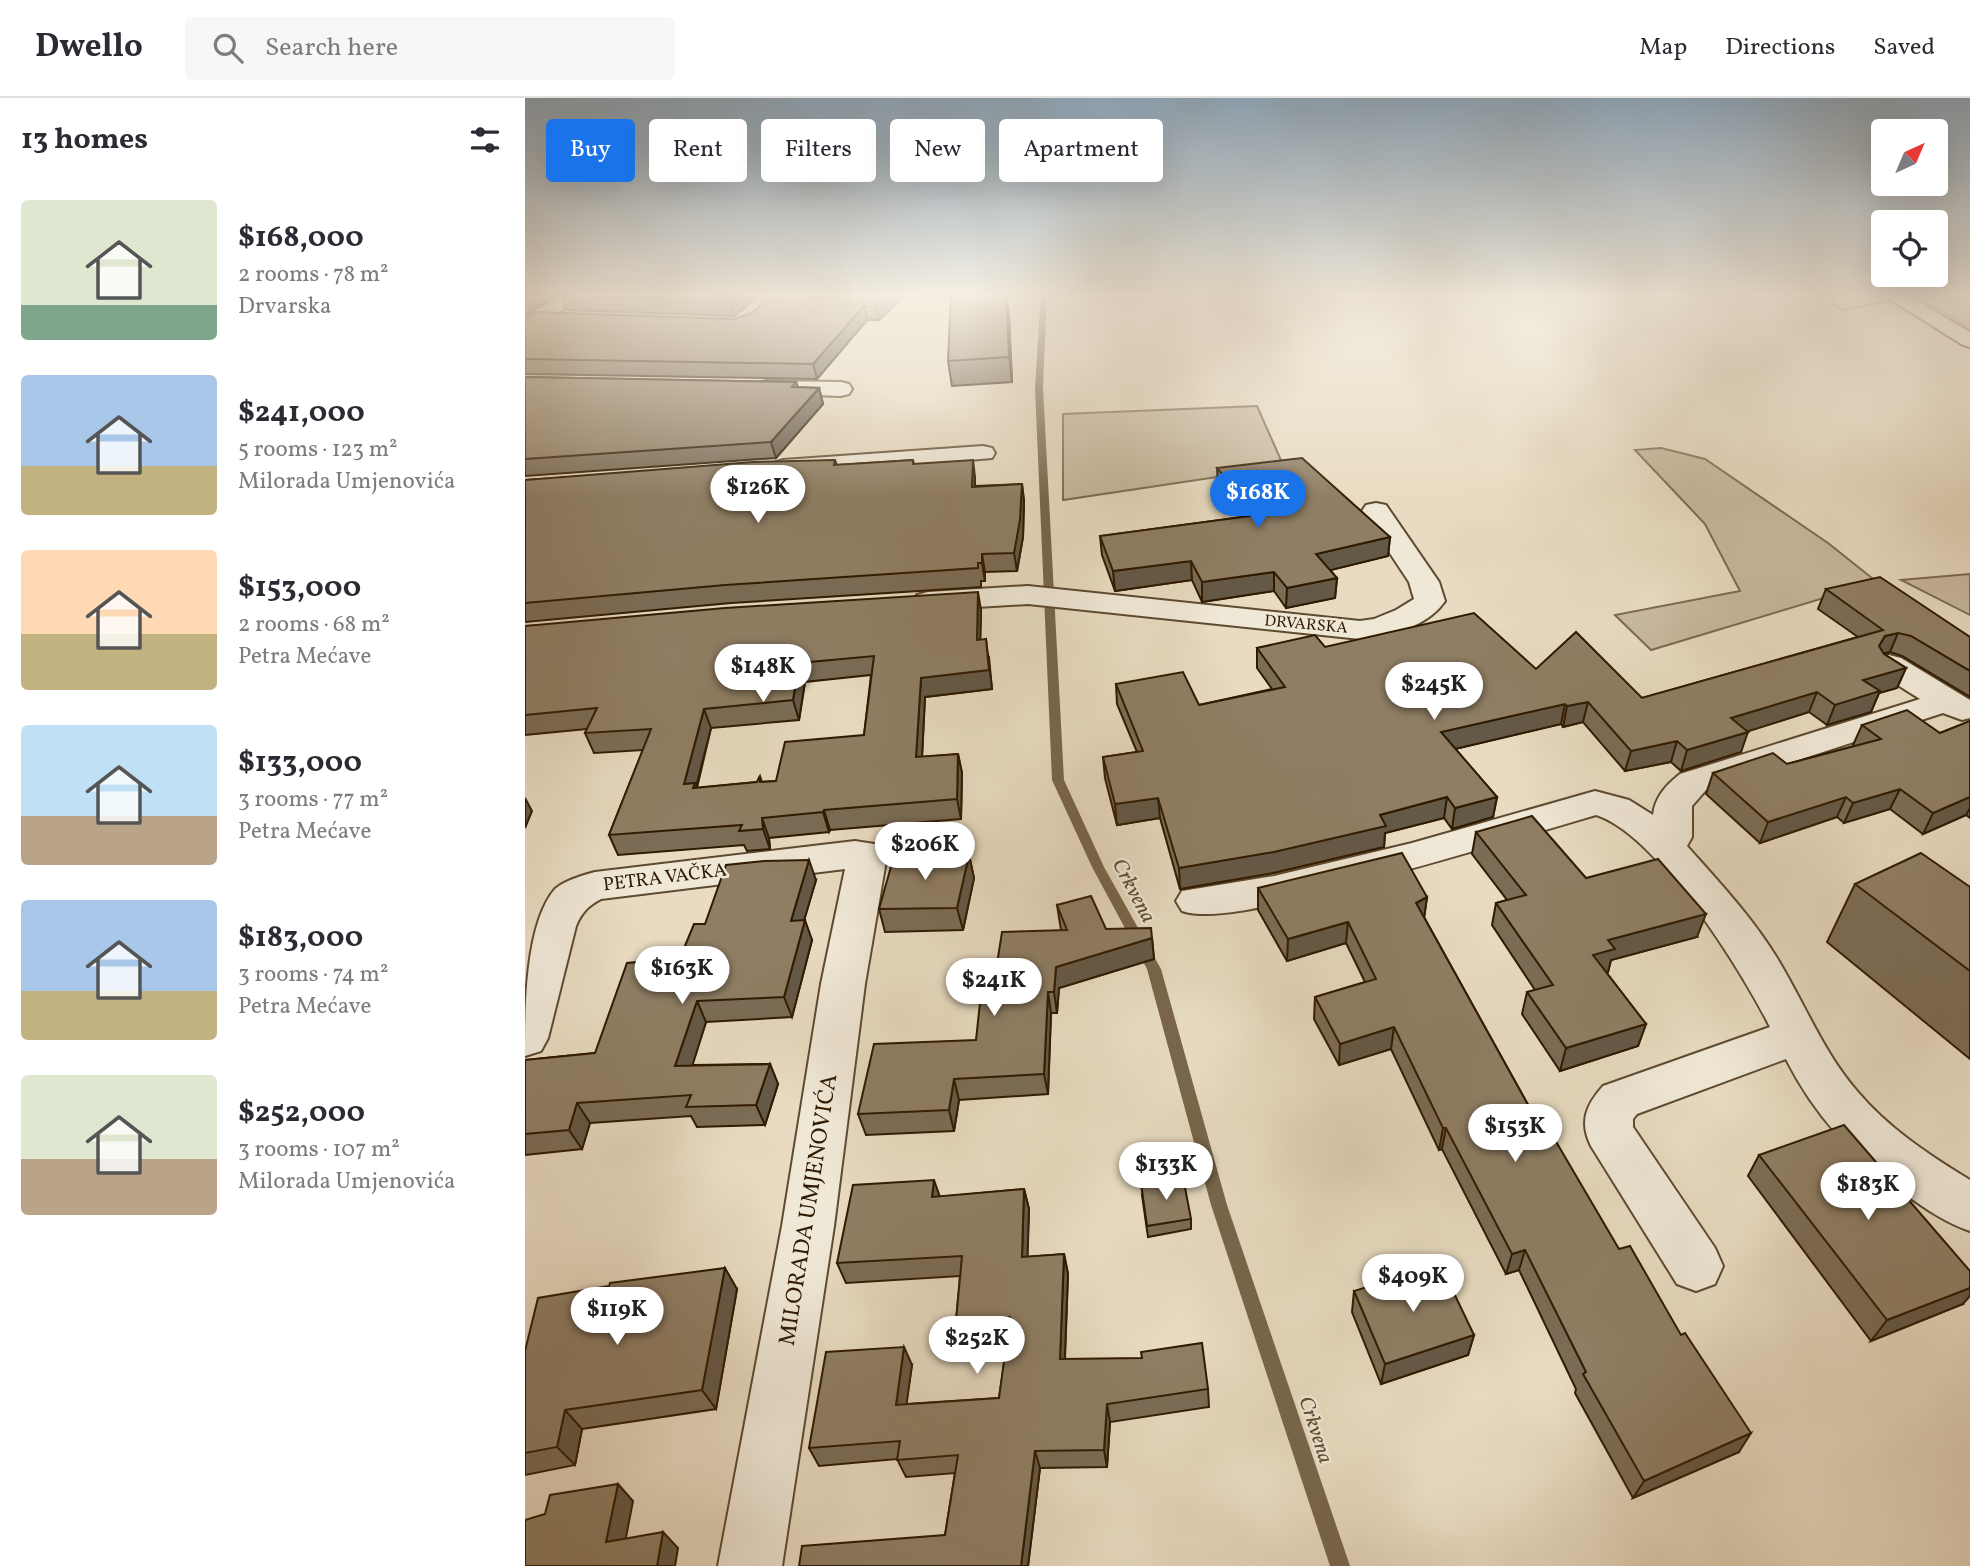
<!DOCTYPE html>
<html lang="en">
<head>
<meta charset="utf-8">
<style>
	:root { --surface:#fff; --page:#f7f7f7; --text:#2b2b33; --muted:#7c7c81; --line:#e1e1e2; --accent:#1a73e8 }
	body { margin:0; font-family:Vollkorn,serif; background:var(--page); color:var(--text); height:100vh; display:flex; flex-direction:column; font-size:26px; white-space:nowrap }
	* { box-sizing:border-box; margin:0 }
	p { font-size:23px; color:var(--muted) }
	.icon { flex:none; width:38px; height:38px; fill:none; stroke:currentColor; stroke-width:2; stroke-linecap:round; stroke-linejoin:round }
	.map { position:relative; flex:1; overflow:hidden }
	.drawer { display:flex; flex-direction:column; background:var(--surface); width:525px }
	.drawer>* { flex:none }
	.hud { position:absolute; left:21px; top:21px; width:665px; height:63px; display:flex; gap:14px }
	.needle { width:46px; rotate:44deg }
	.buttons { position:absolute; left:1346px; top:21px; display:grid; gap:14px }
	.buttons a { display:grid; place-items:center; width:77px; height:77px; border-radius:7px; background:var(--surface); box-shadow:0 7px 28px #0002; font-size:35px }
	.price { position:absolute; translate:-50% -60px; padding:0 16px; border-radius:24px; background:#fff; color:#222; font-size:23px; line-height:46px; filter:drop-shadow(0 2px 4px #0008) }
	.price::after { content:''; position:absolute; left:50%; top:42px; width:21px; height:16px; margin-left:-10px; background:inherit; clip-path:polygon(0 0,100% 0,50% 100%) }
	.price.active { background:var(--accent); color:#fff }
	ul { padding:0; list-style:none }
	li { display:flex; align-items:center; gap:21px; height:175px; padding:0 21px }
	li span { display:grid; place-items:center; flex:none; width:196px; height:140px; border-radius:7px; color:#555 }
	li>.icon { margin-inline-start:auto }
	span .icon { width:84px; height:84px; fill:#fffc; stroke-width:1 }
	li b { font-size:30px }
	h2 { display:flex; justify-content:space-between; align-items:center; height:84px; padding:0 21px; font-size:30px }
	.pill { padding:0 24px; border-radius:7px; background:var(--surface); box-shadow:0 7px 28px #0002; font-size:24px; line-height:63px }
	.pill.active { background:var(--accent); color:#fff }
	header { display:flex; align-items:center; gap:42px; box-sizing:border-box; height:98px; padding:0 35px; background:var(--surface); border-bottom:2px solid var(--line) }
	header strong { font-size:33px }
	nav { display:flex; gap:38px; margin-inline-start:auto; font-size:24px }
	.search { width:490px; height:63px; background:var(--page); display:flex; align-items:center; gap:18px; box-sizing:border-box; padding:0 24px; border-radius:7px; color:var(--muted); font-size:26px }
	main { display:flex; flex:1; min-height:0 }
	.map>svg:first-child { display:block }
	.green { fill:#c9baa0; stroke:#7c6a50; stroke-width:2 }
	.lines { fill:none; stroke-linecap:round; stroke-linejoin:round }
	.stream { fill:#78664c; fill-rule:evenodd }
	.street-casing { stroke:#5d4a30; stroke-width:4 }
	.secondary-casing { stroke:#2f1a00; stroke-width:4 }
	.primary-casing { stroke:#2f1a00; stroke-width:4 }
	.street { fill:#f0e8d7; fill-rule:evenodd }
	.secondary { fill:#f0e8d7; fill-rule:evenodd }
	.primary { fill:#e8dbc1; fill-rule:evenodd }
	.wall { fill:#7b6c56; stroke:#2f1a00; stroke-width:2; fill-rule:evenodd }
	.shaded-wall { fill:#645846; stroke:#2f1a00; stroke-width:2 }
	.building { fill:#8f7e64; stroke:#2f1a00; stroke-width:2; fill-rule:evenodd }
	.labels { text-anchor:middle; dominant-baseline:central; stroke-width:5; stroke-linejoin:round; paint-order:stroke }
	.far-street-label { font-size:16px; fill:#2f1a00; stroke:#f0e8d7 }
	.street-label { font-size:19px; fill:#2f1a00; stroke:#f0e8d7 }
	.water-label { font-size:21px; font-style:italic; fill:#604d33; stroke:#f0e8d7 }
	.near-street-label { font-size:23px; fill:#2f1a00; stroke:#f0e8d7 }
</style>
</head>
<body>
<header>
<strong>Dwello</strong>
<div class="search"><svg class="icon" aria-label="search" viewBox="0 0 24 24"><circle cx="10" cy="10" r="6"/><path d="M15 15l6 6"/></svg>Search here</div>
<nav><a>Map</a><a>Directions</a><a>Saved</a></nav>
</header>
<main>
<section class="drawer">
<h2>13 homes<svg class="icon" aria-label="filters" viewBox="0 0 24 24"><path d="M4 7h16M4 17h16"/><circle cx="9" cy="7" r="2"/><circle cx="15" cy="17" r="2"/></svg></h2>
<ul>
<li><span style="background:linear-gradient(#dfe7d0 75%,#7fa58c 0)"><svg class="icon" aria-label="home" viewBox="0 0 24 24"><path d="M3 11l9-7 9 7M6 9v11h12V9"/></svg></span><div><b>$168,000</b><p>2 rooms · 78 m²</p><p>Drvarska</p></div></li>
<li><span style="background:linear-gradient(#a9c7e8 65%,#c2b280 0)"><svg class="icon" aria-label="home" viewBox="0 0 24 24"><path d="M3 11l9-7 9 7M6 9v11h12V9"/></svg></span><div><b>$241,000</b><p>5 rooms · 123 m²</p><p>Milorada Umjenovića</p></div></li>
<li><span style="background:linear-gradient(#ffd9b3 60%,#c2b280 0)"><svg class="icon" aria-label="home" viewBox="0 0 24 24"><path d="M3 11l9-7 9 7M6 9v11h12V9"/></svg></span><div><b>$153,000</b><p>2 rooms · 68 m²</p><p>Petra Mećave</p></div></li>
<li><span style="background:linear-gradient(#bfe0f5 65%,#b9a48a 0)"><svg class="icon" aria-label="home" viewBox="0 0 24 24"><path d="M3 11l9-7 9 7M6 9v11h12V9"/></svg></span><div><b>$133,000</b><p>3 rooms · 77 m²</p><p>Petra Mećave</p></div></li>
<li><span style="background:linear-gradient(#a9c7e8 65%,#c2b280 0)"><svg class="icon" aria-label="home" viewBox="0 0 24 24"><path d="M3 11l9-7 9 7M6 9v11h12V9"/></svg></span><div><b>$183,000</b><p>3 rooms · 74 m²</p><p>Petra Mećave</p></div></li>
<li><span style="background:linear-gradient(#dfe7d0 60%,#b9a48a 0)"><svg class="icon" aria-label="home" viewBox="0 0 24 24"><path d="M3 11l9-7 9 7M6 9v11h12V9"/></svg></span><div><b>$252,000</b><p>3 rooms · 107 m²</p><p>Milorada Umjenovića</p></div></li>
</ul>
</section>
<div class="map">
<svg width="1445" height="1468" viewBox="0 0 1445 1468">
	<rect width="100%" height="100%" fill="#e8dbc1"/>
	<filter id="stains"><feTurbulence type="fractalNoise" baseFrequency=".00286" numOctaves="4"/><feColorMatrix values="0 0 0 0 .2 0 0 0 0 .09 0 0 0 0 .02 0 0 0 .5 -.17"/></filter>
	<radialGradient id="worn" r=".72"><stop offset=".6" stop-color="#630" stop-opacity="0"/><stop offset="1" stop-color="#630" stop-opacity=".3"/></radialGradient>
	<g class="green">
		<polygon points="1386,195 1438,195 1445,199 1445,230"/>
		<polygon points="732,308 759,369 538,402 538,316"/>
		<polygon points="1136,350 1180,361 1303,445 1352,484 1126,552 1090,517 1215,493 1180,426 1110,352"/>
		<polygon points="1445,476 1445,517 1376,482"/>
	</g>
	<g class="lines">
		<polygon class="stream" points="516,195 522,195 518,290 539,682 579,769 636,871 702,1107 825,1468 805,1468 686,1107 622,871 567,769 527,682 510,290"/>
		<defs>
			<g id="street">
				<polygon points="1339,195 1375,195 1376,196 1373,200 1318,211 1308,205 1311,201"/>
				<polygon points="241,283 316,284 324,286 327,291 324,296 316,298 233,295 230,290 233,285"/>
				<polygon points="458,348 467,350 470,355 467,360 258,378 249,375 245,370 249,365 258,362"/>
				<path d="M851,405L861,407L914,484L920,503C902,529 865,538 835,541L503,506L403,512L392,509L388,503L392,497L403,494L503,488L835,523L849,521L871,512L889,501L884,484L837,413L841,407Z"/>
				<path d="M1364,557L1376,560L1445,602V620L1437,622L1418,615L1181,692L1167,708V739L1162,748C1194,784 1227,819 1252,860C1279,904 1298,954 1332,993C1363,1030 1404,1057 1445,1082V1133C1421,1125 1401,1111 1380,1096C1328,1059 1290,1018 1261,961L1112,1016L1108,1021V1029L1190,1150L1198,1168L1190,1186L1171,1193L1152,1186L1066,1048C1054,1024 1061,1007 1078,988L1245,929C1217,873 1132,736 1071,717C980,744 890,771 798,794C762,803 691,824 657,813L651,803L657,793L749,778L887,745L1070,693L1104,702L1128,717C1130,699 1141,687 1155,676L1395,601L1352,574L1348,567L1352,560Z"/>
				<path d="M330,743L356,747L362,757L340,886L309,1128L257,1468H193L257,1128L296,886L320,771L76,801C63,808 57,814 51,828L23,940L16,953L0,958C0,911 0,826 30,791C41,782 56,778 70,774Z"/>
			</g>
			<polygon id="secondary" points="1355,195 1378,195 1445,234 1445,249 1438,247"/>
			<polygon id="primary" points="40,195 63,195 7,232 0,234 0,219"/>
		</defs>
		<use href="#street" class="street-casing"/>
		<use href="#secondary" class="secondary-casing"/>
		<use href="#primary" class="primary-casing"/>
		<use href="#street" class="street"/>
		<use href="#secondary" class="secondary"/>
		<use href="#primary" class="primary"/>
	</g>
	<g class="wall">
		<polygon points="41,195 238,195 209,218 41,212 36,198"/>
		<polygon points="383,195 354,222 342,222 292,281 0,276 0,219 208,221"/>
		<polygon points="481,195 484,218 487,284 427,288 423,263"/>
		<polygon points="0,279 271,284 273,289 294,290 298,306 251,360 0,378"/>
		<polygon points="310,362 312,367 388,362 389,366 450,379 450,388 497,386 499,403 498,439 492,473 460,474 460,483 456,483 456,489 206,505 0,524 0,382"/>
		<polygon points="692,370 865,439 863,458 805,472 812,480 810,500 761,510 749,493 677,504 667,482 590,493 577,457 575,438 718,419 693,388"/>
		<polygon points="1301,491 1445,539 1445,599 1377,558 1365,554 1359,556 1381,570 1372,590 1354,595 1346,614 1302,627 1284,614 1222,633 1216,654 1156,673 1146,664 1100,673 1058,624 1038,629 1036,626 930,651 972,699 968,719 927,731 919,720 860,735 859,749 748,775 655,791 635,720 592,727 580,680 578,659 612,654 592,606 591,586 674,607 747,591 732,570 732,550 800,549 1011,571 1117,600 1333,539 1293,511"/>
		<path d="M456,512L455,541L464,559L467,591L400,599L397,659L433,656L437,675L436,721L305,732L304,734L244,740L245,751L222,753L219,747L93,757L84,737L118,652L69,655L60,635L62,631L0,637V528ZM346,577L339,637L251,683L237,684L235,678L232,684L172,690L186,630L274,622L280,584Z"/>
		<polygon points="1445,623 1445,720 1441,717 1398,736 1365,711 1319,725 1312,719 1235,745 1181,696 1188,675 1262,666 1329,648 1328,647 1337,627 1415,635"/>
		<polygon points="951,734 1061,780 1172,839 1086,862 1083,874 1081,874 1121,926 1113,948 1035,973 997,916 1002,894 1010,892 967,827 971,805 982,802 947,756"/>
		<polygon points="444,757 449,780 438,832 360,834 354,811"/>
		<polygon points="291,782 279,822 287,842 267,919 181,924 167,967 245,966 253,986 240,1027 172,1029 166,1018 65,1025 57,1051 0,1057 0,962 70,955 155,860 180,826"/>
		<polygon points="1330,786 1445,789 1445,961 1302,844"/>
		<polygon points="733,790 902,799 899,819 1017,1032 1214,1354 1108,1400 1050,1295 1051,1291 994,1172 981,1176 917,1051 914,1052 866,951 814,967 789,921 790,899 840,884 821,845 762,863 733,812"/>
		<polygon points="532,807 581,831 627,840 629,861 534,890 532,915 526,915 523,996 434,1002 429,1033 341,1037 333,1016 451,942 466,904 536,832"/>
		<polygon points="1234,1057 1438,1206 1346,1243 1223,1078"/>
		<polygon points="499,1091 504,1111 502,1159 539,1156 543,1176 540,1261 683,1291 684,1309 585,1324 582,1369 515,1370 503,1468 274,1468 420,1437 430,1375 381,1379 372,1361 294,1368 284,1350 387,1267 381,1306 474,1300 483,1239 437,1242 431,1223 435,1178 321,1185 312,1165 415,1099"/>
		<polygon points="617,1097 666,1121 666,1131 623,1139"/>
		<polygon points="212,1191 191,1311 57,1331 50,1367 0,1377 0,1253"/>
		<polygon points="829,1193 949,1237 943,1257 856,1286 827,1214"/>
	</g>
	<g class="shaded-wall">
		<polygon points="6,195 35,195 0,216 0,199"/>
		<polygon points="217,195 238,195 209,218 205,204"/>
		<polygon points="365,195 383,195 354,222 351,208"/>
		<polygon points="481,195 484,218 487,284 484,259"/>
		<polygon points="339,208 342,222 292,281 288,266"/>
		<polygon points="294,290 298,306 251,360 246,344"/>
		<polygon points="448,362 450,379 450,406 447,389"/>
		<polygon points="497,386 499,403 498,439 492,473 489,455"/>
		<polygon points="865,439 863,458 790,476 791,456"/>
		<polygon points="457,456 460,474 460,483 457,465"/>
		<polygon points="666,463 667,482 590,493 588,473"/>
		<polygon points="749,474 749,493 677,504 677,484"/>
		<polygon points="812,480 810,500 761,510 762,490"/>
		<polygon points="453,494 456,512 455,560 452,542"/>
		<polygon points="1373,535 1365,554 1351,557 1354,548 1360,538"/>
		<polygon points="461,541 467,591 400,599 396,679 391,659 396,580"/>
		<polygon points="274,565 280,584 274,622 268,602"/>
		<polygon points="1381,570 1372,590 1354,595 1346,614 1302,627 1310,607 1338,582"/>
		<polygon points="1292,594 1284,614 1199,641 1206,620"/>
		<polygon points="1063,604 1058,624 1038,629 1042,608"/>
		<polygon points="1040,606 1036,626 913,655 916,634"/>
		<polygon points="179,611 186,630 171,689 178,705 159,686"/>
		<polygon points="1223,634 1216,654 1156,673 1162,652"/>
		<polygon points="1152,643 1146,664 1100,673 1106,653"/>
		<polygon points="433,656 437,675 436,721 432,701"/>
		<polygon points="1375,691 1365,711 1319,725 1328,705"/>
		<polygon points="922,699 919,720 860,735 859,749 748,775 655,791 654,770"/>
		<polygon points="972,699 968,719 927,731 930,710"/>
		<polygon points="1321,699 1312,719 1235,745 1243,724"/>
		<polygon points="1445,699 1445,710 1441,717 1398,736 1408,715"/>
		<polygon points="0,700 7,713 0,730"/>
		<polygon points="633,700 635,720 592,727 590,706"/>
		<polygon points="299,712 305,732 304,734 298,714"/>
		<polygon points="237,720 244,740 245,751 238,731"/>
		<polygon points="444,757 449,780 438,832 432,810"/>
		<polygon points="284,762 291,782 273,843 266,823"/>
		<polygon points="902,799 899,821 891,805"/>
		<polygon points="1181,816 1172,839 1086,862 1083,874 1062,879 1068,857 1083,842"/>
		<polygon points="280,822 287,842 267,919 259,899"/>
		<polygon points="823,824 821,845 762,863 763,841"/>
		<polygon points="627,840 629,861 534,890 532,915 529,894 531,869"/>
		<polygon points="523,894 526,915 523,996 519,976"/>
		<polygon points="172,903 181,924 161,988 150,968"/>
		<polygon points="1121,926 1113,948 1035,973 1041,950"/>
		<polygon points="869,929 866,951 814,967 815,946"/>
		<polygon points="245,966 253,986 240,1027 231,1007"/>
		<polygon points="429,981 434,1002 429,1033 424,1012"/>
		<polygon points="52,1005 65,1025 57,1051 44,1032"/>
		<polygon points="918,1030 921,1030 917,1051 914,1052"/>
		<polygon points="409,1082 416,1102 407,1099"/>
		<polygon points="499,1091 504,1111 502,1178 497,1159"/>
		<polygon points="1000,1152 994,1172 981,1176 987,1156"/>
		<polygon points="539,1156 543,1176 539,1279 535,1261"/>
		<polygon points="200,1170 212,1191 191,1311 177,1292"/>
		<polygon points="1445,1190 1445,1198 1438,1206 1346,1243 1362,1222"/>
		<polygon points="949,1237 943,1257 856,1286 860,1266"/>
		<polygon points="379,1249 387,1267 379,1325 371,1307"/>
		<polygon points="582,1306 585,1324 582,1369 579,1352"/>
		<polygon points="40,1312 57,1331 50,1367 32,1349"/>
		<polygon points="1226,1335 1214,1354 1108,1400 1119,1383"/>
		<polygon points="510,1353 515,1370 503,1468 496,1468"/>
		<polygon points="93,1386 108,1403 97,1460 81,1444"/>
		<polygon points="138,1434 153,1450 150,1468 132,1468"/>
	</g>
	<g class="building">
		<polygon points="41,195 217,195 205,204 36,198"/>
		<polygon points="248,195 365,195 351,208 339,208 288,266 0,261 0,219 11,214 208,221 227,215"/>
		<polygon points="426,195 481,195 484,259 423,263"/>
		<polygon points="0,279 271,284 267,289 294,290 246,344 0,361"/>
		<polygon points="777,360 865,439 791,456 812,480 762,490 749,474 677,484 666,463 588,473 575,438 732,417 692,370"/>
		<polygon points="310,362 309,367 388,362 388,366 448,362 447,389 497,386 495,422 489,455 457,456 457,465 453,465 453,470 200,487 0,505 0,382 228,364"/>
		<polygon points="1355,479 1445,539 1445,573 1386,538 1373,535 1360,538 1354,548 1359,556 1381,570 1338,582 1355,593 1310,607 1292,594 1206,620 1223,634 1162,652 1152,643 1106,653 1063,604 1042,608 1040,606 916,634 972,699 930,710 922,699 855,717 861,728 749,754 654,770 633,700 590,706 578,659 618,653 591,586 658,574 674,607 760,589 732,550 790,537 800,549 949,515 1011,571 1051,534 1117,600 1358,532 1301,491"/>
		<path d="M453,494L452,542L461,541L464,572L396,580L391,659L433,656L432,701L299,712L298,714L237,720L238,731L214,733L217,727L84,737L126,631L60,635L72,610L0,617V528L200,510ZM349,558L339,637L260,644L251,683L235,684V678L232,684L168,690L170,685L159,686L179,611L268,602L274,565Z"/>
		<polygon points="1382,612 1415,635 1445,623 1445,699 1408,715 1375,691 1328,705 1321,699 1243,724 1188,675 1248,655 1262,666 1356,641 1337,627"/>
		<polygon points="1007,718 1061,780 1133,761 1181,816 1083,842 1090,851 1068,857 1121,926 1041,950 1002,894 1028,887 971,805 1001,797 951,734"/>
		<polygon points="877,755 902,799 891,805 1017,1032 1023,1030 1094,1151 1105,1148 1156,1237 1160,1235 1226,1335 1119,1383 1058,1276 1061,1274 1000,1152 987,1156 921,1030 918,1030 869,929 815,946 790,899 851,881 823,824 763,841 733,790"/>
		<polygon points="1396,755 1445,789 1445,873 1330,786"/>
		<polygon points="444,757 432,810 354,811 369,758"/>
		<polygon points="284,762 266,823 280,822 259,899 172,903 150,968 245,966 231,1007 161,1009 166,997 52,1005 44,1032 0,1036 0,962 70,955 102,865 155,860 169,826 180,826 201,767 239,763"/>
		<polygon points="566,798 581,831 626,830 627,840 531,869 529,894 523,894 519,976 429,981 424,1012 333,1016 349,946 451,942 455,905 466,904 477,834 542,832 532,807"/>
		<polygon points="1319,1027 1445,1173 1445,1190 1362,1222 1234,1057"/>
		<polygon points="658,1079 666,1121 622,1128 616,1086"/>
		<polygon points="409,1082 407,1099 499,1091 497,1159 539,1156 535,1261 617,1260 616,1254 677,1245 683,1291 582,1306 579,1352 510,1353 496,1468 274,1468 277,1448 420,1437 433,1357 372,1362 375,1343 284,1350 301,1254 379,1249 371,1307 474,1300 485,1219 431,1223 437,1158 312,1165 328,1087"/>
		<polygon points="915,1166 949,1237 860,1266 829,1193"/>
		<polygon points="200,1170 177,1292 40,1312 32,1349 0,1355 0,1253 13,1200 84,1188 85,1185"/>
		<polygon points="93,1386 81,1444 138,1434 132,1468 0,1468 0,1422 20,1416 25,1397"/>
	</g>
	<linearGradient id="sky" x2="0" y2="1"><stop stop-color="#8fa9be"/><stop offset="0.49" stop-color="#f5efe3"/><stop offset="1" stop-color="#f5efe3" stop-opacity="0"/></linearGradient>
	<rect width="1445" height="401" fill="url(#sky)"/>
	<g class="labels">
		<g class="far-street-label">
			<text transform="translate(781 527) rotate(5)">DRVARSKA</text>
		</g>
		<g class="street-label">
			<text transform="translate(140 780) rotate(-7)">PETRA VAČKA</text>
		</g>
		<g class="water-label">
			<text transform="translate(608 793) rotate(62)">Crkvena</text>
			<text transform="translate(790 1332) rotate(72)">Crkvena</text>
		</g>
		<g class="near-street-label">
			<text transform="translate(284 1112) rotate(-81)">MILORADA UMJENOVIĆA</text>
		</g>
	</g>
	<rect width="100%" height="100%" filter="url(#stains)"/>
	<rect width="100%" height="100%" fill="url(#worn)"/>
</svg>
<div class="buttons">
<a><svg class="needle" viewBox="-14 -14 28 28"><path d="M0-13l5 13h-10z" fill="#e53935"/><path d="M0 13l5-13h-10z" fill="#7c7c81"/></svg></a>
<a><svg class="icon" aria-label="locate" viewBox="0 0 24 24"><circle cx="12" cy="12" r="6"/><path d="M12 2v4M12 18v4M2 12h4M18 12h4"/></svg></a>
</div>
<b class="price" style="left:233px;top:427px">$126K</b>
<b class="price active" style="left:733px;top:432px">$168K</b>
<b class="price" style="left:238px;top:606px">$148K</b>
<b class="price" style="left:909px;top:624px">$245K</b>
<b class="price" style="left:400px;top:784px">$206K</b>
<b class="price" style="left:157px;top:908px">$163K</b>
<b class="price" style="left:469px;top:920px">$241K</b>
<b class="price" style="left:990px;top:1066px">$153K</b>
<b class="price" style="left:641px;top:1104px">$133K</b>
<b class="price" style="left:1343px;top:1124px">$183K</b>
<b class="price" style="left:888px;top:1216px">$409K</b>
<b class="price" style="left:92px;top:1249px">$119K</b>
<b class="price" style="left:452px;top:1278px">$252K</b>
<div class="hud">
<a class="pill active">Buy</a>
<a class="pill">Rent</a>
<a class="pill">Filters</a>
<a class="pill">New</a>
<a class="pill">Apartment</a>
</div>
</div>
</main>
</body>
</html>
